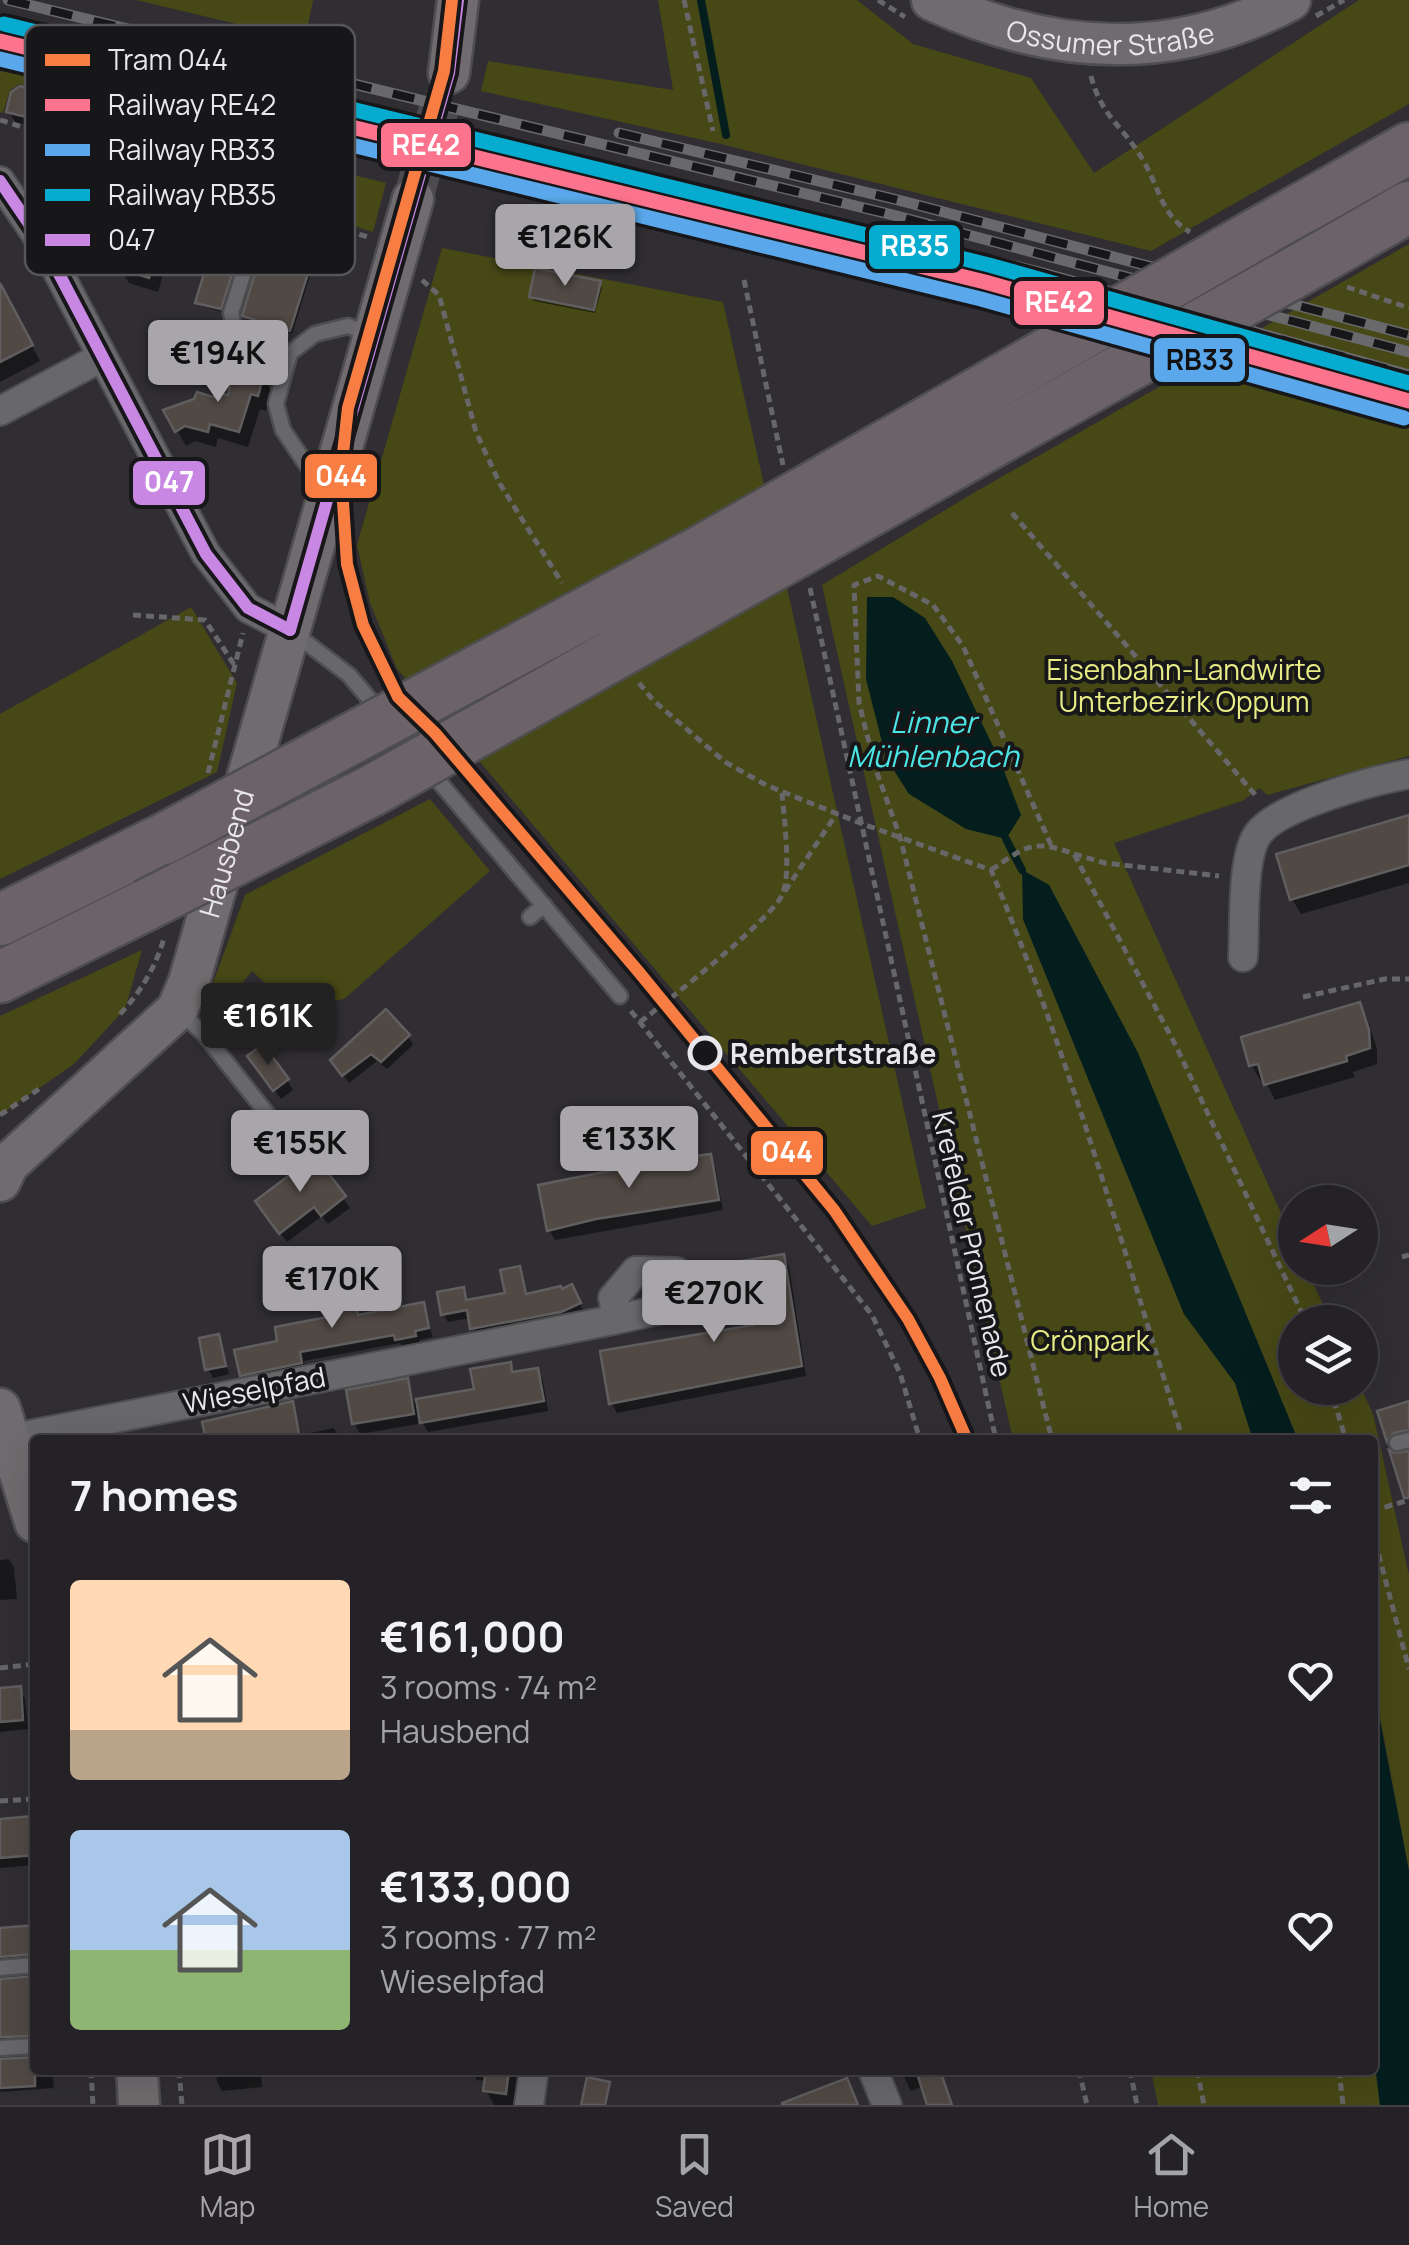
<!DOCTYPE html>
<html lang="en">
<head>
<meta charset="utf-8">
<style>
	:root { --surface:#242226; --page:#302f32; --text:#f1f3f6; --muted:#a3a4a7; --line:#413f43; --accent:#a8a6aa }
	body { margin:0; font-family:Manrope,sans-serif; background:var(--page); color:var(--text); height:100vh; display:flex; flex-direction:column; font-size:38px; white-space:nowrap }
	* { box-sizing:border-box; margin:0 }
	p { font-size:32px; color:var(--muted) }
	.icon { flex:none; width:55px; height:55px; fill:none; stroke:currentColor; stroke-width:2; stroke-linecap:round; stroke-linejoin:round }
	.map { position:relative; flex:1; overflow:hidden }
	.drawer { position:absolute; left:30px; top:1435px; width:1348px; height:640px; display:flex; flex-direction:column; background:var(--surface); border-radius:10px; box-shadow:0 10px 40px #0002,0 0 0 2px var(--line) }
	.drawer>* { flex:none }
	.needle { width:65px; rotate:258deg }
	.fabs { position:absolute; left:1278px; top:1185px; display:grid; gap:20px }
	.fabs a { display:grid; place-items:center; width:100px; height:100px; border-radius:50%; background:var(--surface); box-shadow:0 10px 40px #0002,0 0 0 2px var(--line); font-size:50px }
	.price { position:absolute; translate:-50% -85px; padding:0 22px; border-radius:10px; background:var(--accent); color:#111; font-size:32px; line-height:65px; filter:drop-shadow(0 2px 5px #0008) }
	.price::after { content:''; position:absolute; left:50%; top:60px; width:30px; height:22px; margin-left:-15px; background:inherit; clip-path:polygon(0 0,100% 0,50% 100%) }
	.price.selected { background:#222; color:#fff }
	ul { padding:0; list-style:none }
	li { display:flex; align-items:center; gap:30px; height:250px; padding:0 40px }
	li span { display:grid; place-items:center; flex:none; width:280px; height:200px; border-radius:10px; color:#555 }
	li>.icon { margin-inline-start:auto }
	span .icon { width:120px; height:120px; fill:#fffc; stroke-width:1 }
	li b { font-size:42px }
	h2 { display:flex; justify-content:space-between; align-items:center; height:120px; padding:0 40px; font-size:42px }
	.dock { display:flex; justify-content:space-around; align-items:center; height:140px; border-top:2px solid var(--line); background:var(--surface); font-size:28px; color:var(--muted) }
	.dock a { display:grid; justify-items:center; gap:5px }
	.dock .selected { color:var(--accent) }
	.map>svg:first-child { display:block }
	.green { fill:#464816 }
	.water { fill:#041e1e }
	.shadow { fill:#0007 }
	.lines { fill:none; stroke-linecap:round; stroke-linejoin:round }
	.stream { stroke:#041e1e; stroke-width:8 }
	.building { fill:#504944; stroke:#605e5f; stroke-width:2.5 }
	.secondary-tunnel { stroke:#4c4a4e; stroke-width:40; stroke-dasharray:40 20; stroke-linecap:butt }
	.service-casing { stroke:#4e4d50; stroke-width:19 }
	.minor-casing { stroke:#4e4d50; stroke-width:32 }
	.secondary-casing { stroke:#4e4d50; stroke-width:45 }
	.motorway-casing { stroke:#4e4d50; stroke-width:55 }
	.path { stroke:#676669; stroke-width:5; stroke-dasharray:8 5; stroke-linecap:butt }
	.service { stroke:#68676a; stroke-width:14 }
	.minor { stroke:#68676a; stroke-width:28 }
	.secondary { stroke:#706b6e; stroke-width:40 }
	.motorway { stroke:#6b6368; stroke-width:50 }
	.rail-casing { stroke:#69686a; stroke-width:11 }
	.rail { stroke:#171619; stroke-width:8; stroke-dasharray:22; stroke-linecap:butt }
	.motorway-bridge-casing { stroke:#4e4d50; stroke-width:55; stroke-linecap:butt }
	.motorway-bridge { stroke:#6b6368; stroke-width:50 }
	.bus-1-casing { stroke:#171619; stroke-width:20 }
	.bus-1 { stroke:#c787e3; stroke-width:12 }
	.rail-1-casing { stroke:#171619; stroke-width:22 }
	.rail-2-casing { stroke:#171619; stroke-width:22 }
	.rail-3-casing { stroke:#171619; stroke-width:22 }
	.rail-1 { stroke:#fc738d; stroke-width:15 }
	.rail-2 { stroke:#5aa8eb; stroke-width:15 }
	.rail-3 { stroke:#06acd0; stroke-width:15 }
	.tram-1-casing { stroke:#171619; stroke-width:20 }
	.tram-1 { stroke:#f77d43; stroke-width:12 }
	.stop-dot { fill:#171619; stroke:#e8e7eb; stroke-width:5 }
	.labels { text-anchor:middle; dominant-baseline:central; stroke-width:8; stroke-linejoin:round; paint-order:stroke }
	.street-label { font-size:28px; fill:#e8e7eb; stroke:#171619 }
	.park-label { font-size:28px; fill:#e8ec85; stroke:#171619 }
	.stop-label { font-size:28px; font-weight:bold; fill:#e8e7eb; stroke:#171619; text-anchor:start }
	.water-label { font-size:30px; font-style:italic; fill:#4be5e5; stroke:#171619 }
	.key { fill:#171619; stroke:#565558; stroke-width:2.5 }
	.key-label { font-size:28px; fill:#e8e7eb }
	.line-badge { stroke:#171619; stroke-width:4 }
	.badge-label { font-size:28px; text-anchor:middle; font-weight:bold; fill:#fff }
	.pale-badge-label { font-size:28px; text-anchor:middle; font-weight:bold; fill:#111 }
</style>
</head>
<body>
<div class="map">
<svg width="1409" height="2105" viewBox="0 0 1409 2105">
	<rect width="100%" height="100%" fill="#302e32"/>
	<g class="green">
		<polygon points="136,0 313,0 305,40"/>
		<polygon points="658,0 857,0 913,44 1031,78 1094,173 1359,0 1409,0 1409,104 1151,251 721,144 481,91 488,61 673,90"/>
		<polygon points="0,71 82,87 78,100 20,84 10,90 3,113 0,112"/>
		<polygon points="83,108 386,183 373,232 74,136"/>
		<polygon points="1409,244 1409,756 1267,795 1260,788 1242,801 1114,843 1295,1244 1295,1268 1306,1268 1331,1322 1295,1322 1295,1388 1360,1386 1373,1414 1409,1575 1409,1871 1373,1680 1372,1440 1298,1440 1138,1053 1049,885 1023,870 1023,919 1184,1314 1235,1383 1253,1440 1013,1440 822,585 970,495"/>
		<polygon points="442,248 723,302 926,1208 872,1226 485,768 397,669 370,603 357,545"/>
		<polygon points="191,607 237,683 217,772 0,879 0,714"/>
		<polygon points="430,799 490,871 344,999 301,1008 278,995 252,971 209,1026 200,1019 245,895"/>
		<polygon points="142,950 125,1009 74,1064 0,1115 0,1016"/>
		<polygon points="1373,2048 1380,2105 1158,2105 1151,2070 1372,2070"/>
	</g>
	<g class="water">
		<polygon points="867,597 893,597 925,618 952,661 1001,763 1021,815 1006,839 966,829 909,794 886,758 866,679"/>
		<polygon points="1022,870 1049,885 1138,1053 1298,1440 1253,1440 1235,1383 1184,1314 1023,919"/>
		<polygon points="1372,1680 1409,1871 1409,2105 1380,2105 1373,2048"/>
	</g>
	<g class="shadow">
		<polygon points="77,104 83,114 77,137 15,122 9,111"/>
		<polygon points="102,193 107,202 165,219 175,235 158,292 129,283 119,267 126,244 85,232 76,216"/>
		<polygon points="221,224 248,232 250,236 245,242 223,312 200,306 198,302"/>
		<polygon points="314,253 316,257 292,334 248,320 245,316"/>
		<polygon points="600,283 602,288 595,313 534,301 531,297"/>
		<polygon points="0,286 40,361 0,382"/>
		<polygon points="263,377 272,393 266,411 260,409 248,447 218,438 216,447 195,441 186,446 166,412 222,402"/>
		<polygon points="1409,818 1409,883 1301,914 1292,899"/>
		<polygon points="1359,1005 1368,1021 1377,1049 1377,1064 1353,1072 1355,1077 1275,1100 1265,1080 1261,1081 1251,1065"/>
		<polygon points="408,1036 413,1045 387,1069 377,1061 349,1083 338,1069"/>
		<polygon points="256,1066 287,1080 293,1090 281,1099"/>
		<polygon points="709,1157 715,1167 723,1210 555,1240 549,1230"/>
		<polygon points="315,1159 350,1208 328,1224 322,1216 287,1242 264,1212"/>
		<polygon points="783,1257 789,1267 806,1376 617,1413 611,1403 756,1327"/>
		<polygon points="519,1269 527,1296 576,1296 584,1312 478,1337 471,1318 448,1322 443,1314 462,1290 468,1302 508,1295"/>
		<polygon points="347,1274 360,1317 423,1305 433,1337 419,1340 420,1345 403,1348 400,1343 304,1361 306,1372 248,1384 242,1375 280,1343 341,1317"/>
		<polygon points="218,1336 229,1374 213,1378 208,1369"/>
		<polygon points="509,1364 515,1374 537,1371 543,1381 548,1411 428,1432 417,1413 418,1424 360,1434 354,1423 407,1381 414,1402 477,1391"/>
		<polygon points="292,1404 301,1435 334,1428 340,1440 209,1440"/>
		<polygon points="1409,1404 1409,1440 1394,1449 1380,1412"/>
		<polygon points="9,1559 14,1568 17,1599 0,1600 0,1560"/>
		<polygon points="19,1689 25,1699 28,1729 0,1732 0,1691"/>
		<polygon points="30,1819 35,1827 35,1865 0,1868 0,1821"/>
		<polygon points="35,1928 35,1958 0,1962 0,1931"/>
		<polygon points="35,1978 35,2039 0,2042 0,1981"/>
		<polygon points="35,2059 35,2070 52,2070 54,2088 0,2092 0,2061"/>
		<polygon points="216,2070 261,2070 262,2087 222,2091 217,2082"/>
		<polygon points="471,2070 519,2070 515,2105 494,2105 486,2090 487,2081 477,2080"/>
		<polygon points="901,2070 931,2070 939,2074 952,2105 930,2105 923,2086 911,2091"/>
	</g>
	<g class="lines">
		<g class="stream">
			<polyline points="701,0 726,135"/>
			<polyline points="1006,839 1022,870"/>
		</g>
	</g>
	<g class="building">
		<polygon points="20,86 79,102 72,128 6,112 11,92"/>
		<polygon points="83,184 104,190 102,198 167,217 149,278 117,268 127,232 73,216"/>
		<polygon points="220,221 250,230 244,237 221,309 195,303"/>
		<polygon points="263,234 315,251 290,331 242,316 264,243"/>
		<polygon points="535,268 601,281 594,310 529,297"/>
		<polygon points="0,283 33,345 0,362"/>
		<polygon points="234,366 264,375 258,396 251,394 239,432 210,424 208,432 185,426 175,432 163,410 194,399 197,392 220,399 222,394 228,395"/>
		<polygon points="1409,815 1409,865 1290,900 1276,854"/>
		<polygon points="1360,1002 1369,1030 1370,1048 1346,1056 1347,1061 1264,1085 1258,1064 1249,1066 1241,1037"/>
		<polygon points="386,1009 410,1035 381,1062 371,1054 342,1076 330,1060"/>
		<polygon points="263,1044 289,1079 273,1091 247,1056"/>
		<polygon points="711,1154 719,1200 596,1219 547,1231 538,1185 614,1170 613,1167"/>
		<polygon points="315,1156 346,1196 321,1216 314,1207 279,1234 255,1201"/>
		<polygon points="784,1254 802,1366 609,1404 600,1351 753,1325 742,1261"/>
		<polygon points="520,1266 526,1294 561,1286 562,1289 572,1284 581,1303 561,1312 470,1329 467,1310 441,1315 437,1292 464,1287 466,1300 505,1293 500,1270"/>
		<polygon points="348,1271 358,1315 424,1302 429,1328 415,1331 416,1336 395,1340 394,1335 300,1352 302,1363 240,1376 234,1350 277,1341 275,1327 338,1315 329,1275"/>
		<polygon points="219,1334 226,1366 205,1370 199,1338"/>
		<polygon points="511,1362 512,1372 538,1368 544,1401 420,1423 416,1399 474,1389 470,1369"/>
		<polygon points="408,1378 414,1414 352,1424 346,1390"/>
		<polygon points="293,1401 300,1440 206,1440 202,1422"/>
		<polygon points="1409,1401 1409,1430 1394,1433 1387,1442 1377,1411"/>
		<polygon points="1389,1450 1395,1453 1409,1451 1409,1498 1404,1498"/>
		<polygon points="21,1686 23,1720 0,1722 0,1688"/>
		<polygon points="32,1816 35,1855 0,1858 0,1819"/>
		<polygon points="35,1925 35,1954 0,1957 0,1928"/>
		<polygon points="35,1976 35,2036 0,2037 0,1979"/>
		<polygon points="35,2057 35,2086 0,2088 0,2059"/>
		<polygon points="486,2070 509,2070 506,2094 483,2091"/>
		<polygon points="916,2070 940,2070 952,2105 927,2105"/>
		<polygon points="587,2077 610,2082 605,2105 581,2105"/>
		<polygon points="847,2078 858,2105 782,2105 782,2103"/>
	</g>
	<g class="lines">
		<polyline class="secondary-tunnel" points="413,199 449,73"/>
		<defs>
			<g id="service">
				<polyline points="254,240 231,313 236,337 290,353"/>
				<polyline points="323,489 283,430 276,404 290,353 315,334 348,326 373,335"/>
				<polyline points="295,634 349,675 620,996"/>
				<polyline points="530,917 544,905"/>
				<polyline points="181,1013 203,1033 292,1145"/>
				<polyline points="1397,1443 1409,1440"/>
				<polyline points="0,1968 35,1965"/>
				<polyline points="0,2048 34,2046"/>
			</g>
			<g id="minor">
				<polyline points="0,181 46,249 206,554 248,608 290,630"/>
				<polyline points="0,411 102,357"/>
				<path d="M1243,957C1245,927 1241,858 1258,834C1278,806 1374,780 1409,774"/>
				<polyline points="9,1439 618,1319 672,1307 684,1296 677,1272 636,1271 613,1298 618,1319"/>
				<polyline points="873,2070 887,2105"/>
				<polyline points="529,2105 534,2070"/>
			</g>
			<g id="secondary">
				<path id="s1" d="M932,0C1051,55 1171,63 1290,0"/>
				<polyline points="449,73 458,0"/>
				<path id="s2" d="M0,1181L8,1164L177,1010L189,982L413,199"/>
				<polyline points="0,1409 35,1522"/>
				<polyline points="137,2070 139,2105"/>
			</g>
			<g id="motorway">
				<polyline points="1262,231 1409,148"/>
				<polyline points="1329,253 1409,207"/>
				<polyline points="0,920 164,839"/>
				<polyline points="0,977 146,905"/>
			</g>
		</defs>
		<use href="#service" class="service-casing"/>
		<use href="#minor" class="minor-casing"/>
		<use href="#secondary" class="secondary-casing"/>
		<use href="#motorway" class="motorway-casing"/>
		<g class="path">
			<polyline points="684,0 713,131"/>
			<polyline points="878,0 905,17"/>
			<polyline points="1316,16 1344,0"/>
			<path d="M1091,76C1102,119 1125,127 1144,162C1160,189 1161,215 1190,232"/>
			<polyline points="0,120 371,238"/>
			<polyline points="28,176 30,129"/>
			<polyline points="422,280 439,295 476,432 500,484 562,583"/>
			<polyline points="744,280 783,465"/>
			<polyline points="1347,287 1409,308"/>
			<polyline points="1012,513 1258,798"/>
			<polyline points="810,588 996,1440"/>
			<polyline points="133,615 205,620 235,666"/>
			<path d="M639,683L653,700L725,762L766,785L860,823L991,870C1069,1054 1123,1248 1183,1440"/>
			<polyline points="208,773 243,633"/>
			<polyline points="1051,845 963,646 933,605 878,576 854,585 859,703 876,770 900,837 1052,1440"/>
			<polyline points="1074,854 1105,863 1219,876"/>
			<path d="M991,870C1025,847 1033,838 1074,854L1176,1046L1306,1322"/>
			<polyline points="785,891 837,813"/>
			<polyline points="1303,997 1385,979 1409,979"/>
			<polyline points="631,1011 872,1315 900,1373 920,1440"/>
			<path d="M120,1014C141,992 156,966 164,938"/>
			<path d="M640,1022C665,1003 775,917 783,893C791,871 784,817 782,793"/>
			<polyline points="0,1115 39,1089"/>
			<polyline points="1402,1257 1409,1255"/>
			<polyline points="1330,1388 1346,1440"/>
			<polyline points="828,1438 829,1440"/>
			<polyline points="1372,1511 1409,1500"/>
			<polyline points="1372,1529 1409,1669"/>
			<polyline points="0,1668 35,1664"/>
			<polyline points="0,1801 35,1799"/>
			<polyline points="91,2070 93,2105"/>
			<polyline points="179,2070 182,2105"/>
			<polyline points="1079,2070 1087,2105"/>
			<polyline points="1130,2070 1137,2105"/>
			<polyline points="1197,2070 1204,2105"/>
			<polyline points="1339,2070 1343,2105"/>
		</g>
		<use href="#service" class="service"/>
		<use href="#minor" class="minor"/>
		<use href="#secondary" class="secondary"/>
		<use href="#motorway" class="motorway"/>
		<defs>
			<g id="rail">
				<polyline points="8,0 897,216 1409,352"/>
				<polyline points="0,19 1043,273 1409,375"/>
				<polyline points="619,133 902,201 1409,335"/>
			</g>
		</defs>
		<use href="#rail" class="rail-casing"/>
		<use href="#rail" class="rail"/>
		<defs>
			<g id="motorway-bridge">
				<polyline points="164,839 705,549 1262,231"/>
				<polyline points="146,905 373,790 1329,253"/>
			</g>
		</defs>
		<use href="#motorway-bridge" class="motorway-bridge-casing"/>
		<use href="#motorway-bridge" class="motorway-bridge"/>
		<defs>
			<g id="bus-1">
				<polyline points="0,181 46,249 206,554 248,608 290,630"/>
				<polyline points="290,630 449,73 458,0"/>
			</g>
		</defs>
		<use href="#bus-1" class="bus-1-casing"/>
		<use href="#bus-1" class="bus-1"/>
		<defs>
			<polyline id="rail-1" points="0,41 985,282 1409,401"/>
			<polyline id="rail-2" points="0,59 981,299 1404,418"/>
			<polyline id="rail-3" points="4,24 989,265 1409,383"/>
		</defs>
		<use href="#rail-1" class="rail-1-casing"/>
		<use href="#rail-2" class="rail-2-casing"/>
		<use href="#rail-3" class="rail-3-casing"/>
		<use href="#rail-1" class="rail-1"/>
		<use href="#rail-2" class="rail-2"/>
		<use href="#rail-3" class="rail-3"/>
		<defs>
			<polyline id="tram-1" points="452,0 444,71 348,408 341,471 347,564 363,625 398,697 435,733 638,971 834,1210 908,1319 940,1378 967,1440"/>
		</defs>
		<use href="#tram-1" class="tram-1-casing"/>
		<use href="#tram-1" class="tram-1"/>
	</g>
	<circle class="stop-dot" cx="705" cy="1053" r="15"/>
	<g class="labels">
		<g class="street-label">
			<text stroke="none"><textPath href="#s1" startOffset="185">Ossumer Straße</textPath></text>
			<text stroke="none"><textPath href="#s2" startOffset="412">Hausbend</textPath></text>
			<text transform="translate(973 1244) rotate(77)">Krefelder Promenade</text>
			<text transform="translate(254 1389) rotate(-11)">Wieselpfad</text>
		</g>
		<g class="park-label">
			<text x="1184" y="669">Eisenbahn-Landwirte<tspan x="1184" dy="32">Unterbezirk Oppum</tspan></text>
			<text x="1090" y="1340">Crönpark</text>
		</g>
		<g class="stop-label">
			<text x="730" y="1053">Rembertstraße</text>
		</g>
		<g class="water-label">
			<text x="933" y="721">Linner<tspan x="933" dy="34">Mühlenbach</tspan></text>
		</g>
	</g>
	<rect x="25" y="25" width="330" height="250" rx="15" class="key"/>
	<rect x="45" y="54" width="45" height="12" fill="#f77d43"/>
	<rect x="45" y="99" width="45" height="12" fill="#fc738d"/>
	<rect x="45" y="144" width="45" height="12" fill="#5aa8eb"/>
	<rect x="45" y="189" width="45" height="12" fill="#06acd0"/>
	<rect x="45" y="234" width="45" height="12" fill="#c787e3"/>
	<g class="key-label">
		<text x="108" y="70">Tram 044</text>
		<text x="108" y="115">Railway RE42</text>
		<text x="108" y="160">Railway RB33</text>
		<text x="108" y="205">Railway RB35</text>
		<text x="108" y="250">047</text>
	</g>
	<g class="line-badge">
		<rect x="379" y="121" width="94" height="48" rx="10" fill="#fc738d"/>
		<rect x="867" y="223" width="95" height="48" rx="10" fill="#06acd0"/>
		<rect x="1012" y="279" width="94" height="48" rx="10" fill="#fc738d"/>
		<rect x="1152" y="336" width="95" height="48" rx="10" fill="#5aa8eb"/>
		<rect x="303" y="452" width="76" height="48" rx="10" fill="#f77d43"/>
		<rect x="131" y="459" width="76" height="48" rx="10" fill="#c787e3"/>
		<rect x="749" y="1129" width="76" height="48" rx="10" fill="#f77d43"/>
	</g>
	<g class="badge-label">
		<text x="426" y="155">RE42</text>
		<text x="915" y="256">RB35</text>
		<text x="1059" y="312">RE42</text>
		<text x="341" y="486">044</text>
		<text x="169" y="492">047</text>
		<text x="787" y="1162">044</text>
	</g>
	<g class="pale-badge-label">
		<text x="1200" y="370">RB33</text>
	</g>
</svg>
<div class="fabs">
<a><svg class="needle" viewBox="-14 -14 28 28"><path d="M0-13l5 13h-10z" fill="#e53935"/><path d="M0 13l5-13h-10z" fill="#a3a4a7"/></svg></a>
<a><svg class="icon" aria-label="layers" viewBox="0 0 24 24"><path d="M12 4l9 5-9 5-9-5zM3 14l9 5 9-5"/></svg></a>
</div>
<b class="price" style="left:565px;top:289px">€126K</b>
<b class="price" style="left:218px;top:405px">€194K</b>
<b class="price selected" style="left:268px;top:1068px">€161K</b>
<b class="price" style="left:629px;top:1191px">€133K</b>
<b class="price" style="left:300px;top:1195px">€155K</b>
<b class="price" style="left:332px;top:1331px">€170K</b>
<b class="price" style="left:714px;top:1345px">€270K</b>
<section class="drawer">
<h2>7 homes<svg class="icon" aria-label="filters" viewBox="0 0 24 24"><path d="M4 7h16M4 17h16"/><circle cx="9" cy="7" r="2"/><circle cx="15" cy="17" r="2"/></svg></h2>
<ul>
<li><span style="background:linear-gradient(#ffd9b3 75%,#b9a48a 0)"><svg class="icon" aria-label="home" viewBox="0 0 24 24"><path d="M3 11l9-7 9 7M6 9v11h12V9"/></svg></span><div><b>€161,000</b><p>3 rooms · 74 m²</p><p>Hausbend</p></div><svg class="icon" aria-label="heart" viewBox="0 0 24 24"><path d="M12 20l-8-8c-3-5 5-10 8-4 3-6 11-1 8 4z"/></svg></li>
<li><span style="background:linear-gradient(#a9c7e8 60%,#8fb573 0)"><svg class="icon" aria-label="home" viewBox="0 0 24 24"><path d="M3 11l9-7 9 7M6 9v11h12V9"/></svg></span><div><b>€133,000</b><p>3 rooms · 77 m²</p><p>Wieselpfad</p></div><svg class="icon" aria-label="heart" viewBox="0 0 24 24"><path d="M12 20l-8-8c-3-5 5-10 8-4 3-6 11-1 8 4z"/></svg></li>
</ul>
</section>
</div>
<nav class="dock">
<a class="selected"><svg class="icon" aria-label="map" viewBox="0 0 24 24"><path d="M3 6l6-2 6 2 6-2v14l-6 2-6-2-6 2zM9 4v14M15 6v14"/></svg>Map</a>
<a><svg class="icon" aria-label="saved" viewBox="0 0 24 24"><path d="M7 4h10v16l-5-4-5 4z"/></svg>Saved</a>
<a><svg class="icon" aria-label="home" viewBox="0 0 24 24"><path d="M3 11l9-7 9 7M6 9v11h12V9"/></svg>Home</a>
</nav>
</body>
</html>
